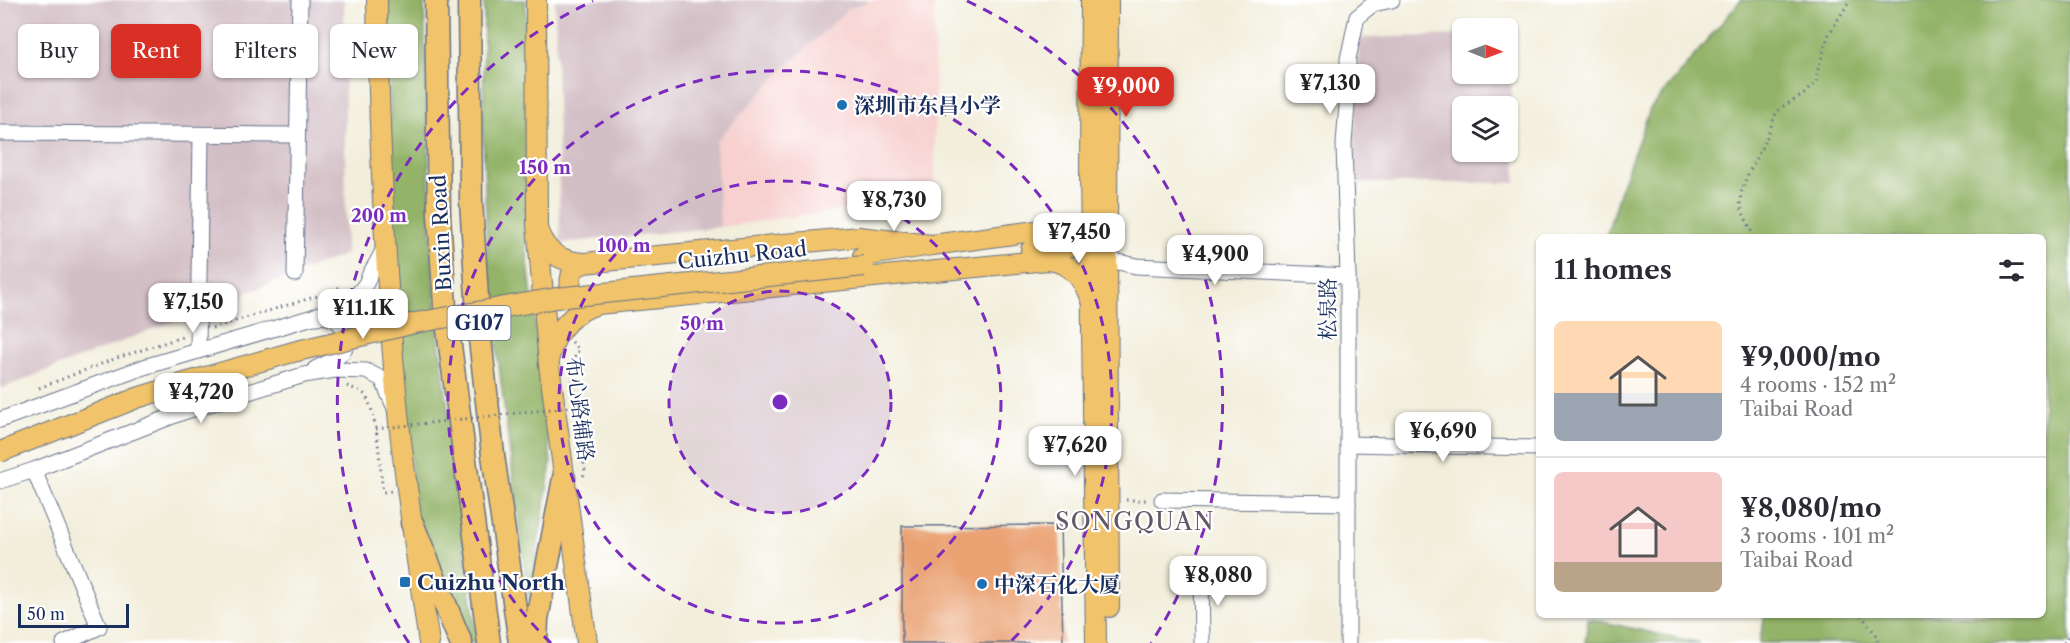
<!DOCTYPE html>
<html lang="en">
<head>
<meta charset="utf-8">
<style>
	:root { --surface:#fff; --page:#f2f2f3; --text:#2b2b33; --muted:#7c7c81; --line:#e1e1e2; --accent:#d93025 }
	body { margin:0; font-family:"Libre Caslon Text","Noto Serif SC",serif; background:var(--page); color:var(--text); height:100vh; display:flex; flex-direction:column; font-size:22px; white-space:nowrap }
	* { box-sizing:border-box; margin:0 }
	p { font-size:20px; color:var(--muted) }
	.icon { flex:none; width:33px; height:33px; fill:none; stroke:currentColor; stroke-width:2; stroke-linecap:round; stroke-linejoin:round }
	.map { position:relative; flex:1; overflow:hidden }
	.details { position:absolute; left:1536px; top:234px; width:510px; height:384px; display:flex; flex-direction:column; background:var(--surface); border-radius:9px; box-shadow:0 2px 4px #0004 }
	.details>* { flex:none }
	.banner { position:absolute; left:18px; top:24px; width:570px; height:54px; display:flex; gap:12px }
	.needle { width:39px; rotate:91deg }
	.fabs { position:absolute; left:1452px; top:18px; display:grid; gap:12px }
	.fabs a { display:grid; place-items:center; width:66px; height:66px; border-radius:9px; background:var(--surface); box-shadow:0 2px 4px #0004; font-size:30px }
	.scale { position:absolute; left:18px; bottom:15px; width:111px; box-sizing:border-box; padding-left:6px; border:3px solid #1b2f5e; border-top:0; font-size:16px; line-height:21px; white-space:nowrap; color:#1b2f5e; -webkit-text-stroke:4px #fff; paint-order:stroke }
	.price { position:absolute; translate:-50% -51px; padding:0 14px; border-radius:12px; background:#fff; color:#222; font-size:20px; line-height:39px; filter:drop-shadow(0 2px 3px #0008) }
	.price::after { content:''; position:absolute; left:50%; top:36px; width:18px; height:14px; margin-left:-9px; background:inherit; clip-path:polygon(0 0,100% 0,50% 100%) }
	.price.on { background:var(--accent); color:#fff }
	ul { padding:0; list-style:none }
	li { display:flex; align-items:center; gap:18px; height:150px; padding:0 18px }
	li+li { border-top:2px solid var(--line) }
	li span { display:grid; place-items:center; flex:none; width:168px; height:120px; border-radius:9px; color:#555 }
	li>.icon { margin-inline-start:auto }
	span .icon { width:72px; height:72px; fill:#fffc; stroke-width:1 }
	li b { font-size:26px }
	h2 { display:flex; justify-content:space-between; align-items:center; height:72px; padding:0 18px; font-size:26px }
	.chip { padding:0 21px; border-radius:9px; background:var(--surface); box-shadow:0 2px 4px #0004; font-size:21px; line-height:54px }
	.chip.on { background:var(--accent); color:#fff }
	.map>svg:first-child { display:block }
	.built { fill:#f7d0cf }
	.industrial { fill:#d2bec5; fill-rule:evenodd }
	.forest { fill:#93b367; stroke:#577162; stroke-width:1.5 }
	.building { fill:#eaa273 }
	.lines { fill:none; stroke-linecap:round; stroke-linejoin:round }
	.minor-casing { stroke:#66728a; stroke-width:17 }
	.major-casing { stroke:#66728a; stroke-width:22 }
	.highway-casing { stroke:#66728a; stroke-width:25 }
	.path { stroke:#66728a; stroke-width:3; stroke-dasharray:1.5 4.5; stroke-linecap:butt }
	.minor { stroke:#fff; stroke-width:15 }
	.major { stroke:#f1c36a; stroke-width:20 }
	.highway { stroke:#f1c36a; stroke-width:22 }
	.major-bridge-casing { stroke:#66728a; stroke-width:22; stroke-linecap:butt }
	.path-bridge { stroke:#66728a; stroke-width:3; stroke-dasharray:1.5 4.5; stroke-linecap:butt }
	.major-bridge { stroke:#f1c36a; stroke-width:20 }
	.ring { fill:none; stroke:#7b2cbf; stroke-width:3; stroke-dasharray:10 8 }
	.poi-dot { fill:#1f6fb2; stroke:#fff; stroke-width:2 }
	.labels { text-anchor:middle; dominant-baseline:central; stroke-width:4.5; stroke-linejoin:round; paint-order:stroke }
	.shield { fill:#fff; stroke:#5f6d8e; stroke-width:1.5 }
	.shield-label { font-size:20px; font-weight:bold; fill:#1b2f5e }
	.poi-label { font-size:21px; font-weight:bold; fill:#1b2f5e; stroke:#fff; text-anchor:start }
	.street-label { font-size:21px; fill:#1b2f5e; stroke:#fff }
	.quarter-label { font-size:24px; letter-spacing:1.5px; fill:#635765; stroke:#fff }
	.centre { fill:#7b2cbf; stroke:#fff; stroke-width:3 }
	.ring-label { font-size:18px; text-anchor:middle; font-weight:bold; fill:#7b2cbf; stroke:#fff; stroke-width:4.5; stroke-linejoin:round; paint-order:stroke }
</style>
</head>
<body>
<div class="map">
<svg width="2070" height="643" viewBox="0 0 2070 643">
	<rect width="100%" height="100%" fill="#fff"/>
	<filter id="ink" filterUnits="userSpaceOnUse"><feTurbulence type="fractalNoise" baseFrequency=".0167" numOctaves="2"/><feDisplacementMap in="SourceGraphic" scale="12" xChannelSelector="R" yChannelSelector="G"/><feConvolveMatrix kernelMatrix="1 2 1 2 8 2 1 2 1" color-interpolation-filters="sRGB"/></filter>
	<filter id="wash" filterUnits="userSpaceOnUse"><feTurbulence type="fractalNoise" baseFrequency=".008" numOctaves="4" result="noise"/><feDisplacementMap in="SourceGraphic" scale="24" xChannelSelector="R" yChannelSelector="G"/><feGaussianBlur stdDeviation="1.35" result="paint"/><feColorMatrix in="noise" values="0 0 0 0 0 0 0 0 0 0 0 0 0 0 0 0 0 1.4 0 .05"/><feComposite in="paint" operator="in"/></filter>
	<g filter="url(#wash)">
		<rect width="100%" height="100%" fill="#f2eedb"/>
		<polygon class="built" points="870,0 934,0 935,196 720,227 716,141 785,68 848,9"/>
		<g class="industrial">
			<polygon points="0,0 344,0 346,254 0,389"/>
			<polygon points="555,0 870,0 848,9 785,68 716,141 720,227 560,243"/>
			<path d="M1462,35V74H1508V65L1515,114L1516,183H1353L1359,38ZM1462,106H1508V152H1462Z"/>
		</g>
		<g class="forest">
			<polygon points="388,0 424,0 431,241 438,331 477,643 469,643 416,516 393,272"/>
			<polygon points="484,0 526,0 526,245 551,463 529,603 488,279 483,128"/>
			<polygon points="1741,0 2070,0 2070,643 1759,643 1765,615 2043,615 2043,237 1606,237 1619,193 1650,109"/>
			<polygon points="1588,619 1589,619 1700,643 1585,643"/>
		</g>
		<g id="blocks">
			<polygon class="building" points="1060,525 1063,643 902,643 902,526"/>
		</g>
	</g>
	<g filter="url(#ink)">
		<use href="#blocks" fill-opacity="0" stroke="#66728a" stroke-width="1.5"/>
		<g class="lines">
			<defs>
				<g id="minor">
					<polyline points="0,133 297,135"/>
					<polyline points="1097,257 1136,266 1348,276"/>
					<polyline points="295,274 300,0"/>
					<polyline points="198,350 201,135"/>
					<path d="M315,369C324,364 338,360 344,350C347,346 346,341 345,336C343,321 331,315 316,317"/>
					<path d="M0,420L144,367L313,317C331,309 353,303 365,285C368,281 368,277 371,272C376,264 381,257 384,247"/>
					<polyline points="1348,444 1538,448"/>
					<polyline points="34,470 99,627 64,643"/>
					<polyline points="0,481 34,470 183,412 304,375 335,370 366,371 382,379 394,406"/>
					<polyline points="1162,500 1348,503"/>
					<polyline points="1201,571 1202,643"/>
					<polyline points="1348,643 1348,276 1344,144 1348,91 1348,59 1357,17 1373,4 1392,0"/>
				</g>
				<g id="major">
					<path d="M377,0C379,138 385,276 398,413C406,490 418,567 429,643"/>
					<polyline points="536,0 537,225 549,365 587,643"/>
					<polyline points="1091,0 1090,169 1096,643"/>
					<polyline points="1108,0 1107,235 1109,607"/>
					<path d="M539,233C546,254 563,262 584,263L859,237L932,245"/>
					<polyline points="1031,250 1091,244 1102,238"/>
					<polyline points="863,256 932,245 1064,227 1091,225 1102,232"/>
					<path d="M584,263L574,268C567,283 570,300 587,304"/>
					<path d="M550,354C555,330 575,310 598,304L1048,260C1070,262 1083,278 1090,298"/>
				</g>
				<g id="highway">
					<polyline points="436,0 439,215 445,307 489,643"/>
					<polyline points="469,0 471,201 479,330 493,455 520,643"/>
					<polyline points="412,523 461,643"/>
					<polyline points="536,643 537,619 564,478"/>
				</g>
			</defs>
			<use href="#minor" class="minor-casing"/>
			<use href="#major" class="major-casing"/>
			<use href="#highway" class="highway-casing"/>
			<g class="path">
				<polyline points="1754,237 1740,206 1741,193 1747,176 1767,137 1776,113 1782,107 1803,95 1816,82 1818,69 1829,34 1850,0"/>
				<polyline points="212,328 324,294 340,287"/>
				<polyline points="572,342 579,349 573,361 572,375 585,471 583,477"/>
				<path d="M347,386C352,388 359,390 364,394C378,410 380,470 383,492L392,491"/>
				<polyline points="39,388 114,359 185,336"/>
				<polyline points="1126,500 1149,500"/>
				<polyline points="1861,615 1877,636 1878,643"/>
				<polyline points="2064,643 2070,632"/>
			</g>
			<use href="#minor" class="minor"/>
			<use href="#major" class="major"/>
			<use href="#highway" class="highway"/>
			<defs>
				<polyline id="major-bridge" points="0,452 137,398 188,382 293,352 415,323 556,298 864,266"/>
			</defs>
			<use href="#major-bridge" class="major-bridge-casing"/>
			<polyline class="path-bridge" points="376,429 578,406"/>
			<use href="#major-bridge" class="major-bridge"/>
		</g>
	</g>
	<circle cx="780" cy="402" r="111" fill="#7b2cbf" fill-opacity=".12"/>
	<g class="ring">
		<circle cx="780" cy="402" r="111"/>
		<circle cx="780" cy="402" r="221"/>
		<path d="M551 643A332 332 0 1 1 1009 643"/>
		<path d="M409 643A442 442 0 0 1 593 1M967 1A442 442 0 0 1 1151 643"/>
	</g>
	<g class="poi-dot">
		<circle cx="842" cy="105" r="6"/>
		<rect x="399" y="576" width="12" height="12" rx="3"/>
		<circle cx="982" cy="584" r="6"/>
	</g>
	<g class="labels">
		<rect class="shield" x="447.5" y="306" width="63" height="34" rx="4.5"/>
		<g class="shield-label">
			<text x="479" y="323">G107</text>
		</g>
		<g class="poi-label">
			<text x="854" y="105">深圳市东昌小学</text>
			<text x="417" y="582">Cuizhu North</text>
			<text x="994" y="584">中深石化大厦</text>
		</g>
		<g class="street-label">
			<text transform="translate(441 233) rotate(-93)">Buxin Road</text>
			<text transform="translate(742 255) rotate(-6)">Cuizhu Road</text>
			<text transform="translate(1327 309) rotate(-90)">松泉路</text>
			<text transform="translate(580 409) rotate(83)">布心路辅路</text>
		</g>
		<g class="quarter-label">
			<text x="1135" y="521">SONGQUAN</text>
		</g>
	</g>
	<circle cx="780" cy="402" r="9" class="centre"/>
	<g class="ring-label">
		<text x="545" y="174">150 m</text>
		<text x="379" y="222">200 m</text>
		<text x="624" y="252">100 m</text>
		<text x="702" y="330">50 m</text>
	</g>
</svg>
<div class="fabs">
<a><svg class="needle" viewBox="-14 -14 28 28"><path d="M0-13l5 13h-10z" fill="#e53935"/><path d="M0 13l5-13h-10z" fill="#7c7c81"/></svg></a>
<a><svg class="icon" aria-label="layers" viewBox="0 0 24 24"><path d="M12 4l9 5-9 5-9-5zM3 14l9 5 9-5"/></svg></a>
</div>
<div class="scale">50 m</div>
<b class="price" style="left:1330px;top:115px">¥7,130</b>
<b class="price on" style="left:1126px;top:118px">¥9,000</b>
<b class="price" style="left:894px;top:232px">¥8,730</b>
<b class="price" style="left:1079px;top:264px">¥7,450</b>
<b class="price" style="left:1215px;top:286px">¥4,900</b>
<b class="price" style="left:193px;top:334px">¥7,150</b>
<b class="price" style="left:363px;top:340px">¥11.1K</b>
<b class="price" style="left:201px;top:424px">¥4,720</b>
<b class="price" style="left:1443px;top:463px">¥6,690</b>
<b class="price" style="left:1075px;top:477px">¥7,620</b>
<b class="price" style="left:1218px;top:607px">¥8,080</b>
<div class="banner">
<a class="chip">Buy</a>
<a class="chip on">Rent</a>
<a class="chip">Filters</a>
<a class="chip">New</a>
</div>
<section class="details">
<h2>11 homes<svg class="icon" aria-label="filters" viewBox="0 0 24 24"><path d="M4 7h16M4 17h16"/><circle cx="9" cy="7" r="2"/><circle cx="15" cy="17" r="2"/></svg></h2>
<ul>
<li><span style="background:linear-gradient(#ffd9b3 60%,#9aa5b1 0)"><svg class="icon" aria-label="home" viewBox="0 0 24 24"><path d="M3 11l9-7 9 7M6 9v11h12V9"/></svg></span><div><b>¥9,000/mo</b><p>4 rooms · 152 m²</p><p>Taibai Road</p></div></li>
<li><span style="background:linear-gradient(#f6c9c9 75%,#b9a48a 0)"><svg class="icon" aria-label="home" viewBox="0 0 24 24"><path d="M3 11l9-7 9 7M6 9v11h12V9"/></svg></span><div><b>¥8,080/mo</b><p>3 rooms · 101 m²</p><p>Taibai Road</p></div></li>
</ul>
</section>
</div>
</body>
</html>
